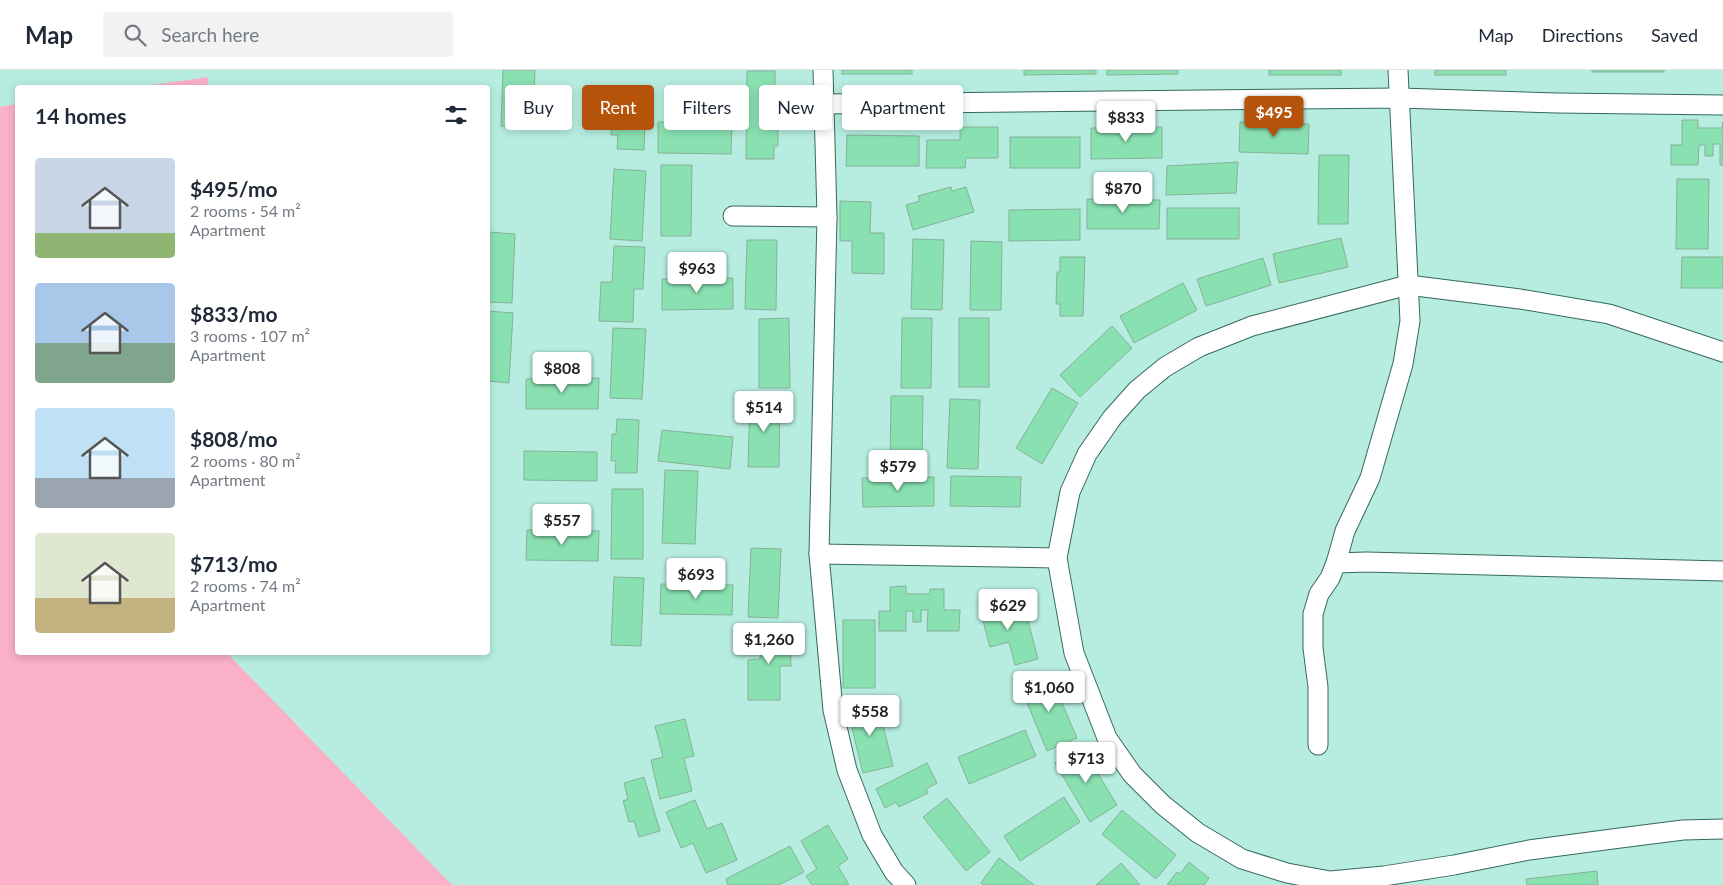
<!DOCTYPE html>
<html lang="en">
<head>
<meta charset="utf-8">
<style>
	:root { --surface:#fff; --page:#f2f2f3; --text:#1f2937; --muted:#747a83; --line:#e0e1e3; --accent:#b45309 }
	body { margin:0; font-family:Lato,sans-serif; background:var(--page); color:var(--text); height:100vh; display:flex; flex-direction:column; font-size:19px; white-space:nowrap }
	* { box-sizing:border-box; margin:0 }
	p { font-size:16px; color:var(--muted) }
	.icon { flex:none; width:28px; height:28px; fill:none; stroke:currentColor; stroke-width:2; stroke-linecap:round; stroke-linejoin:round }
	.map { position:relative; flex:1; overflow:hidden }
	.side { position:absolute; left:15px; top:15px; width:475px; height:570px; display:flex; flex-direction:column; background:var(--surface); border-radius:5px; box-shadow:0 2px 8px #0003 }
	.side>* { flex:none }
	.banner { position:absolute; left:505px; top:15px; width:475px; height:45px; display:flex; gap:10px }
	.price { position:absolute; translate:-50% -42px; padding:0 11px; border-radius:5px; background:#fff; color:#222; font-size:16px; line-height:32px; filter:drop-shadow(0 1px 2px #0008) }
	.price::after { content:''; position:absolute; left:50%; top:30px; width:15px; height:11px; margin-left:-8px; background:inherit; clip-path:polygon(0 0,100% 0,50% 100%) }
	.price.current { background:var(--accent); color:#fff }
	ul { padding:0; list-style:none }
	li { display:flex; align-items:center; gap:15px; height:125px; padding:0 20px }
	li span { display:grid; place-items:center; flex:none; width:140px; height:100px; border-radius:5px; color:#555 }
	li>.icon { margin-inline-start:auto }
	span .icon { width:60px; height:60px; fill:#fffc; stroke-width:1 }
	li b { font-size:21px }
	h2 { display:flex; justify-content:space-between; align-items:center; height:60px; padding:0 20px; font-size:21px }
	.tag { padding:0 18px; border-radius:5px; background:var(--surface); box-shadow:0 2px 8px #0003; font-size:18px; line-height:45px }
	.tag.current { background:var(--accent); color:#fff }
	header { display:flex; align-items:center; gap:30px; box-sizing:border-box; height:70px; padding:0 25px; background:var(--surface); border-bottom:1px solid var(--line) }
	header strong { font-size:24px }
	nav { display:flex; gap:28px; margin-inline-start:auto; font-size:18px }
	.search { width:350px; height:45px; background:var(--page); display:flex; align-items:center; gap:12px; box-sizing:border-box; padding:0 18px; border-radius:5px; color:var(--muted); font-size:19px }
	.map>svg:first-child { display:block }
	.green { fill:#fab1c8 }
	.building { fill:#89e1b1; stroke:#86b198 }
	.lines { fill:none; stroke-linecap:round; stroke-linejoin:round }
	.minor-casing { stroke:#35695e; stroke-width:21 }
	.minor { stroke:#fff; stroke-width:19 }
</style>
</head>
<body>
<header>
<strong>Map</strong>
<div class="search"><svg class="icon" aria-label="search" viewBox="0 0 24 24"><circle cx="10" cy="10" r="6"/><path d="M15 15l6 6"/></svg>Search here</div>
<nav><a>Map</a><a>Directions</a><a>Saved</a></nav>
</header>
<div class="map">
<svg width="1723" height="815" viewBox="0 0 1723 815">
	<rect width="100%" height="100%" fill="#b6ede0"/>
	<g class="green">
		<polygon points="208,7 208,17 137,17"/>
		<polygon points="17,34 18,582 227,583 452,815 0,815 0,37"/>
	</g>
	<g class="building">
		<polygon points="503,0 535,0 533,57 501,56"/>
		<rect x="842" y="0" width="70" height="4"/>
		<polygon points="1024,0 1096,0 1096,4 1024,5"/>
		<polygon points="1107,0 1178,0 1178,4 1107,5"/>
		<rect x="1269" y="0" width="72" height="5"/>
		<rect x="1435" y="0" width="71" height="5"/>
		<rect x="1592" y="0" width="72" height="2"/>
		<polygon points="747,1 775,1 775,16 778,16 778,30 773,30 773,60 778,60 778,76 774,76 774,89 746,89"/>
		<polygon points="617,17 646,17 644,80 617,79 618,65 611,65 613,31 617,31"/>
		<polygon points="1682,50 1698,50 1698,58 1722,58 1723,52 1723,95 1720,95 1720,74 1713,74 1713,86 1705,86 1705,75 1699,75 1698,95 1671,95 1671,75 1682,75"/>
		<polygon points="658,52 732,53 731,84 658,83"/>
		<polygon points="1240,52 1309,54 1308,84 1239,82"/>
		<polygon points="960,57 998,57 998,88 966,88 965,98 926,98 927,70 960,70"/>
		<polygon points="1162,57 1162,88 1091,89 1091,58"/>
		<polygon points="847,65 919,66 919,96 846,96"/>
		<rect x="1010" y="67" width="70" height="31"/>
		<polygon points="1319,85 1349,85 1348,154 1318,154"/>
		<polygon points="1238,92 1236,123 1166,125 1167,96"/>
		<polygon points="661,95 692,95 691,166 661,166"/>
		<polygon points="614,99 646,101 642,171 610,169"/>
		<polygon points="1677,109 1709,109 1708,179 1676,179"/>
		<polygon points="951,117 952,121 966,117 974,142 913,160 906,135 920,131 918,126"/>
		<polygon points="1087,129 1160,130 1159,159 1087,159"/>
		<polygon points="840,131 871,132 870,163 884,163 884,204 852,203 852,171 840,171"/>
		<rect x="1167" y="138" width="72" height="31"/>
		<polygon points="1080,139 1080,170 1009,171 1009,140"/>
		<polygon points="488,162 515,164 512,233 488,232"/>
		<polygon points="1341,168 1348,197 1279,213 1273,184"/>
		<polygon points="913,169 944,170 942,240 911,239"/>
		<polygon points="747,170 777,170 776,240 745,239"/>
		<polygon points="971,171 1002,172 1001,240 970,240"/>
		<polygon points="614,176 645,177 643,219 634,219 633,252 599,251 601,212 612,212"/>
		<polygon points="1060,187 1085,187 1083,246 1060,246 1060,234 1056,234 1057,202 1060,202"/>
		<polygon points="1682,187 1723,187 1723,218 1681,218"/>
		<polygon points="1263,188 1271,215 1206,236 1197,209"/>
		<polygon points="733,208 733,239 662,240 662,209"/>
		<polygon points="1183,213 1197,240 1134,273 1120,246"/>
		<polygon points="488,241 513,243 509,313 488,311"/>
		<polygon points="789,248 790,318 759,318 759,249"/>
		<polygon points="902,248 932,248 931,318 901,318"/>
		<rect x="959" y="248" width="30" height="69"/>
		<polygon points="1112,256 1132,278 1080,327 1060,305"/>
		<polygon points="613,258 646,259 642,329 610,328"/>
		<polygon points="599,308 598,339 526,339 526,309"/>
		<polygon points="1052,318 1078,333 1042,394 1016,378"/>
		<polygon points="891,326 923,326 922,396 890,395"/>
		<polygon points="750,328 780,329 779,397 748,397"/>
		<polygon points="950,329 980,330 978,399 947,398"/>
		<polygon points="617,349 639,350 637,403 615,403 616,391 611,391 612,364 616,364"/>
		<polygon points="662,360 733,367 730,399 658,391"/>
		<polygon points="524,381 597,382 597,411 524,410"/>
		<polygon points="665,400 698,401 695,474 662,473"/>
		<polygon points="951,406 1021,407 1020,437 950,436"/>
		<polygon points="934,407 934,436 863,437 862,408"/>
		<polygon points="612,419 643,419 643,489 611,489"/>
		<polygon points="527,460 599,461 598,491 526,490"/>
		<polygon points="751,478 781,479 778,548 748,547"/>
		<polygon points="614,507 644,508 641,576 611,575"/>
		<polygon points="661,514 733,515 732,545 660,544"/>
		<polygon points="906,516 906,524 930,524 930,519 944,519 944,540 960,540 959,561 927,561 928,540 921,540 921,552 913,552 913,541 906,541 906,561 879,561 879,541 890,541 890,517"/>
		<polygon points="1000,526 1006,549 1026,543 1038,589 1015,595 1009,572 990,577 978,532"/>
		<rect x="843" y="550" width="32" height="68"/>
		<polygon points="760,559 790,559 791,596 780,596 780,630 748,630 748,590 760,589"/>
		<polygon points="1050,605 1077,668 1047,681 1021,618"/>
		<polygon points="877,630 893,696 863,703 847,638"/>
		<polygon points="685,649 694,686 684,688 692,721 660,729 651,690 663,687 655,656"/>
		<polygon points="1025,660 1036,686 969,714 958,687"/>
		<polygon points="1082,677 1117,735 1090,752 1055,693"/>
		<polygon points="927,693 937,713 926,719 928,723 899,737 896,732 885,738 876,719"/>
		<polygon points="644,707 660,761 639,767 634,751 629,752 623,731 628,729 624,713"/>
		<polygon points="1064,727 1080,752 1020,791 1004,766"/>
		<polygon points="947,728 990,782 966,801 923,747"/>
		<polygon points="695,730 707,759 722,753 737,790 706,803 693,773 681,778 666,742"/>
		<polygon points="1122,740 1176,785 1156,809 1102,764"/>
		<polygon points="828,755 848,789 838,796 849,815 812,815 806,806 817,799 801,771"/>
		<polygon points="790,776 804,802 779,815 728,815 726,809"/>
		<polygon points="999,788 1034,815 983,815 981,813"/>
		<polygon points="1189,792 1209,808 1204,815 1167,815 1177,802 1180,804"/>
		<polygon points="1121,793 1140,815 1096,815"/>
		<polygon points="1597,801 1598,815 1527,815 1526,809"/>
	</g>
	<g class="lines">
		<defs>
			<g id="minor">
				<polyline points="823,0 827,147 819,484 833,640 847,700 872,765 894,802 906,815"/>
				<polyline points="823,34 1399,28 1557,33 1723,35"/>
				<polyline points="733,146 827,147"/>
				<polyline points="1723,282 1609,244 1520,229 1408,215 1252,256 1199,277 1165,297 1137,320 1112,348 1087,384 1070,422 1057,488 1074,583 1107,668 1132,704 1163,735 1198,763 1242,789 1287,803 1330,811 1384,806 1454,795 1529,780 1620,768 1683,760 1723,759"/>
				<polyline points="819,484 1057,488"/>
				<polyline points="1336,493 1366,492 1723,501"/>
				<polyline points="1318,675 1318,617 1313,578 1313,544 1319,524 1330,508 1336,493 1345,461 1370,408 1403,294 1410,251 1398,0"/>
			</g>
		</defs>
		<use href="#minor" class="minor-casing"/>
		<use href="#minor" class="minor"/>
	</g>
</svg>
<b class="price current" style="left:1274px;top:68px">$495</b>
<b class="price" style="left:1126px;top:73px">$833</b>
<b class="price" style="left:1123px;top:144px">$870</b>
<b class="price" style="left:697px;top:224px">$963</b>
<b class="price" style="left:562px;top:324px">$808</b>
<b class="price" style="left:764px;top:363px">$514</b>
<b class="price" style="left:898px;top:422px">$579</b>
<b class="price" style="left:562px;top:476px">$557</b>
<b class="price" style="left:696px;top:530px">$693</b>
<b class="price" style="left:1008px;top:561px">$629</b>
<b class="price" style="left:769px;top:595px">$1,260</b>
<b class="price" style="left:1049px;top:643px">$1,060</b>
<b class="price" style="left:870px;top:667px">$558</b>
<b class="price" style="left:1086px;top:714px">$713</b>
<div class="banner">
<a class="tag">Buy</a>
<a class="tag current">Rent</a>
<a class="tag">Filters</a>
<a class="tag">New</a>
<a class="tag">Apartment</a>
</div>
<section class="side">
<h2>14 homes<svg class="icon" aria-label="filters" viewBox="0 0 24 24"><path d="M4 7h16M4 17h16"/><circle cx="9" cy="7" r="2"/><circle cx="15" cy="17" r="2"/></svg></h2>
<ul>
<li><span style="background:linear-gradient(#c9d6e8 75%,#8fb573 0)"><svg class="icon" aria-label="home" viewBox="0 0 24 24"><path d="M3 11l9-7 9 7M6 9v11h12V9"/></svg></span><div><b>$495/mo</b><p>2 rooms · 54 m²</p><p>Apartment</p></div></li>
<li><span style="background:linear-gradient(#a9c7e8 60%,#7fa58c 0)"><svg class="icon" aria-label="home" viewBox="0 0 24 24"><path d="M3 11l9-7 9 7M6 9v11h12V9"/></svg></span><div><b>$833/mo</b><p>3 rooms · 107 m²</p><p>Apartment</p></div></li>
<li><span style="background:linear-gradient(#bfe0f5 70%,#9aa5b1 0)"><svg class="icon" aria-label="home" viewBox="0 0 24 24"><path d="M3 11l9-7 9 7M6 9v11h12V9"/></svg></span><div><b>$808/mo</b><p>2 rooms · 80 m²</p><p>Apartment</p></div></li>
<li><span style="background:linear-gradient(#dfe7d0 65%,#c2b280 0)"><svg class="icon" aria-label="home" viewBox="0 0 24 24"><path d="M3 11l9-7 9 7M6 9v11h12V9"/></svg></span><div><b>$713/mo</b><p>2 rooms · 74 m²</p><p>Apartment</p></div></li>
</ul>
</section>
</div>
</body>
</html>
